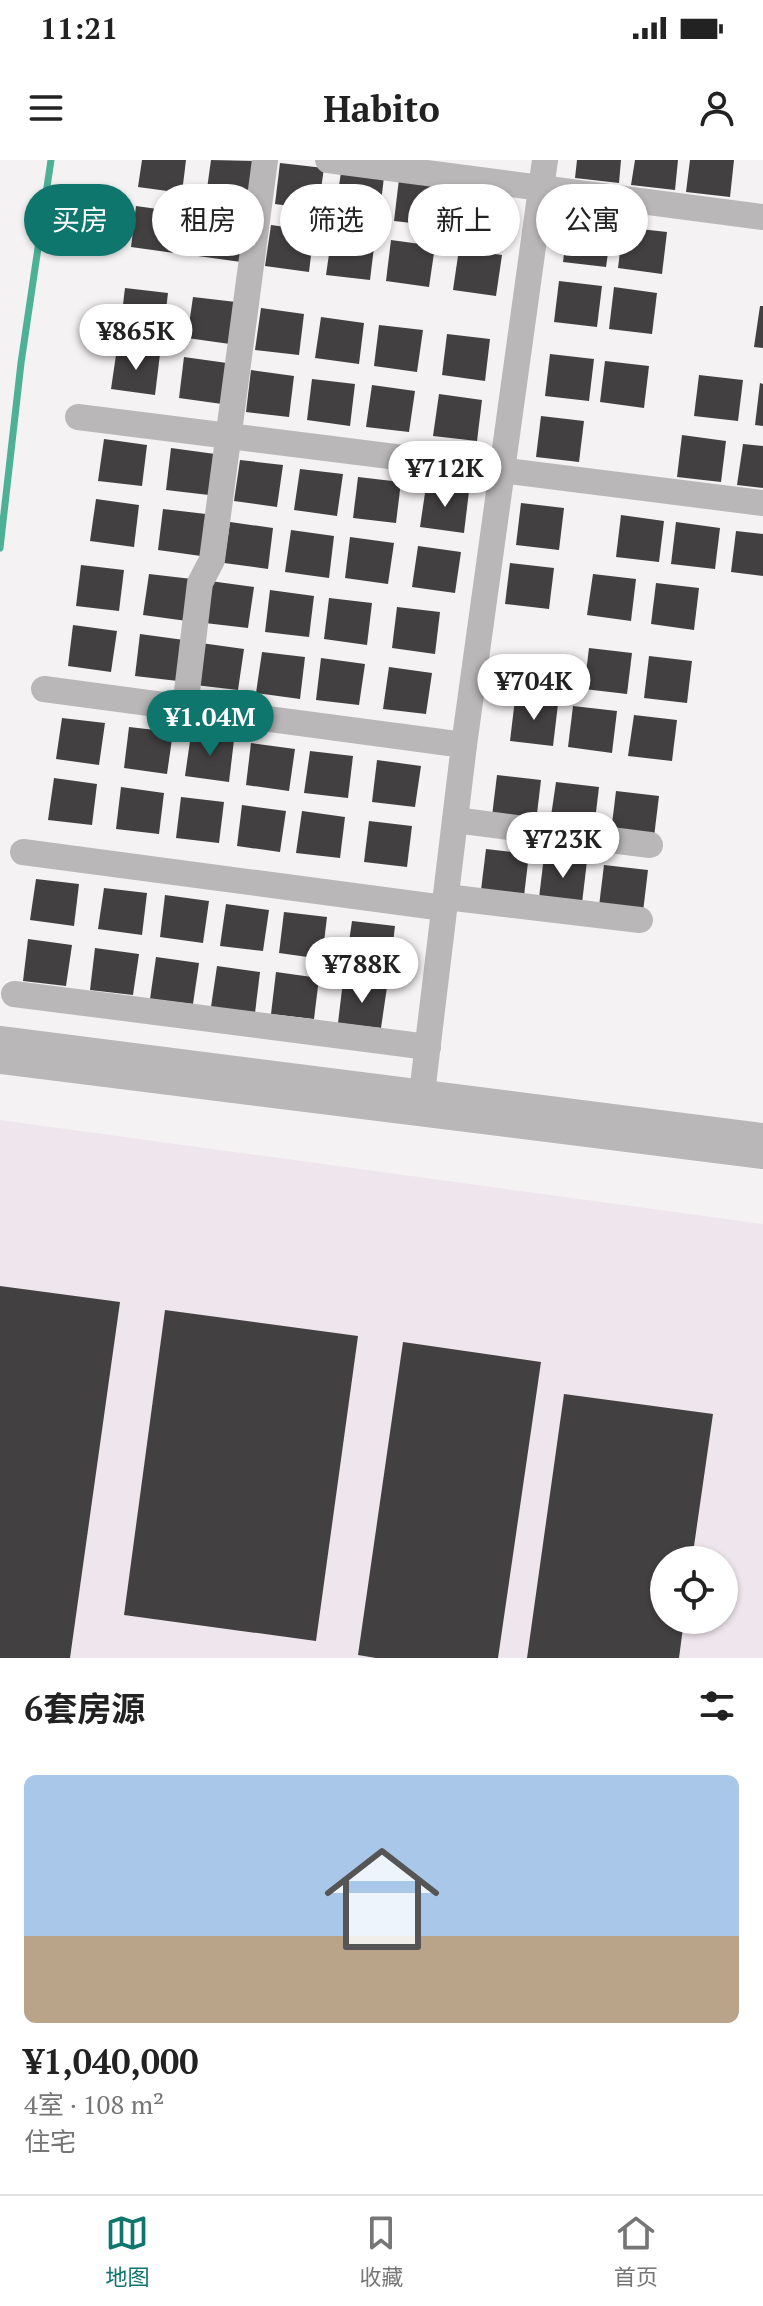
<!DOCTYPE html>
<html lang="zh">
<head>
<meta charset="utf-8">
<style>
	:root { --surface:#fff; --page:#f6f6f6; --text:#222; --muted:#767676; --line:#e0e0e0; --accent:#0f766e }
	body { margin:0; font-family:"PT Serif","Noto Sans SC",serif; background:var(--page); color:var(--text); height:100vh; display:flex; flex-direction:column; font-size:30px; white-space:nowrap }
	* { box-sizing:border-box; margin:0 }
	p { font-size:26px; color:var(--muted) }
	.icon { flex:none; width:44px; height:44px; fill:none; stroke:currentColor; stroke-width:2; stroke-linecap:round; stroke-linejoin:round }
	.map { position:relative; height:1498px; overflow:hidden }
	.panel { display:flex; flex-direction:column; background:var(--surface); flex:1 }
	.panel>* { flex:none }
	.guide { position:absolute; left:24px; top:24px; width:716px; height:72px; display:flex; gap:16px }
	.controls { position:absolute; left:650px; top:1386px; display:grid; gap:16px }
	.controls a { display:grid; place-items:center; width:88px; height:88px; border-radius:50%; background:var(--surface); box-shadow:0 2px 6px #0004; font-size:40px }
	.price { position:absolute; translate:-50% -68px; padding:0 18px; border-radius:28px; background:#fff; color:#222; font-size:26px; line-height:52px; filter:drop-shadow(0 2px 4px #0008) }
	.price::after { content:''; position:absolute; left:50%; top:48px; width:24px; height:18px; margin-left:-12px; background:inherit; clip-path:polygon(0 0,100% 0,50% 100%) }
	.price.current { background:var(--accent); color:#fff }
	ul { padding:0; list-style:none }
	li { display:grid; align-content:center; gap:16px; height:424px; padding:0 24px }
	li span { display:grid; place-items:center; height:248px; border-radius:12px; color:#555 }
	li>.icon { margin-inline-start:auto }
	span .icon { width:144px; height:144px; fill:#fffc; stroke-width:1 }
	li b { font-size:34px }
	h2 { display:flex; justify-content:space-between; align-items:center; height:96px; padding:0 24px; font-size:34px }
	.tag { padding:0 28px; border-radius:36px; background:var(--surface); box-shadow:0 2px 6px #0004; font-size:28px; line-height:72px }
	.tag.current { background:var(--accent); color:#fff }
	.status { display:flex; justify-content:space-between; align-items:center; height:56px; padding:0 40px; background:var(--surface); direction:ltr }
	.status svg { height:22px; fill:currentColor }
	header { display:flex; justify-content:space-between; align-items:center; height:104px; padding:0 24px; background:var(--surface); font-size:36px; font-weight:700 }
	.tab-bar { display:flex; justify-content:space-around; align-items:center; height:112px; border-top:2px solid var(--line); background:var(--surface); font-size:22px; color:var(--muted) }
	.tab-bar a { display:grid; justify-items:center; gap:4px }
	.tab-bar .current { color:var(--accent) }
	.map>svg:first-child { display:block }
	.built { fill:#efe5ec; fill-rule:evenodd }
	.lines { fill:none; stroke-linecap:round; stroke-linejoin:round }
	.stream { stroke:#4eb196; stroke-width:7 }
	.building { fill:#434042 }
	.minor { stroke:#b9b7b8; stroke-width:26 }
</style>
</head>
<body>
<div class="status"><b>11:21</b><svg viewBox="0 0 49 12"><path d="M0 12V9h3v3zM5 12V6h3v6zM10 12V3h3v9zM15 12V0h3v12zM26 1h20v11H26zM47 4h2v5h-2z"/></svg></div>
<header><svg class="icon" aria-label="menu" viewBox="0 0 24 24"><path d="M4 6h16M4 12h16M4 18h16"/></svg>Habito<svg class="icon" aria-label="person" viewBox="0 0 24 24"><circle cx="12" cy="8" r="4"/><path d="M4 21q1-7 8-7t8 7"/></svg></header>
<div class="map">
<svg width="763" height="1498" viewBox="0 0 763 1498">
	<rect width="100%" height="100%" fill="#f5f2f4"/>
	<path class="built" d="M0,960L763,1064V1498H0ZM664,1400H724V1460H664Z"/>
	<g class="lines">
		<polyline class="stream" points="0,388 21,203 51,0"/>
	</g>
	<g class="building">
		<polygon points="142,0 186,0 182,33 138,27"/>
		<polygon points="211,0 255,1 250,42 206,36"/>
		<polygon points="577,0 621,0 619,23 575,18"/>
		<polygon points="635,0 678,0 675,30 631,25"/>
		<polygon points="690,0 734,0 730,37 686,32"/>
		<polygon points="280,3 324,8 318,50 275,44"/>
		<polygon points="341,12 384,17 379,59 335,53"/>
		<polygon points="399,19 442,25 437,66 394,61"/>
		<polygon points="467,28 510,34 505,75 461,70"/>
		<polygon points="136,46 179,52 174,93 131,87"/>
		<polygon points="203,55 247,61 241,102 198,96"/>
		<polygon points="568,60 612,65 606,107 563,102"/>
		<polygon points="271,65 314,71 309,112 265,106"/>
		<polygon points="623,67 667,72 662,114 618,108"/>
		<polygon points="332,73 375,79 370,120 326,115"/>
		<polygon points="391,80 435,86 429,127 386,121"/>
		<polygon points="459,89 502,95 496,136 453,130"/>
		<polygon points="559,121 602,126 597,167 554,162"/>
		<polygon points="614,127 657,133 652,174 609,169"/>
		<polygon points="125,128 168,133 163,175 120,169"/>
		<polygon points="193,137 236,142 230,184 187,178"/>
		<polygon points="760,146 763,146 763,188 754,187"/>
		<polygon points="261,148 304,154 299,195 255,190"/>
		<polygon points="321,157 364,163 359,204 315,198"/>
		<polygon points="379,165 423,170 417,212 374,206"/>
		<polygon points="447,174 490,179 485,221 442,215"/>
		<polygon points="117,188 160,194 155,235 111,229"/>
		<polygon points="550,194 594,199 589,241 545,236"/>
		<polygon points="184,197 227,203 222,244 179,238"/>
		<polygon points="605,201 649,206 644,248 600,242"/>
		<polygon points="251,210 294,216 289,257 246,252"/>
		<polygon points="699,215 743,220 738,261 694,256"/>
		<polygon points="312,219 355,224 350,266 307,260"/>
		<polygon points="760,223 763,224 763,266 755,265"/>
		<polygon points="372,225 415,231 409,272 366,267"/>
		<polygon points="439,234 482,240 477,281 433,276"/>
		<polygon points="541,256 584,261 579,302 536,297"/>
		<polygon points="682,275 726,281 721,322 677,317"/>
		<polygon points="104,279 147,285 142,326 98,321"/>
		<polygon points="743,284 763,286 763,328 737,325"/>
		<polygon points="171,288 215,294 209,335 166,330"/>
		<polygon points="240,300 283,305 277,347 234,341"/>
		<polygon points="300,309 343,314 337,356 294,350"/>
		<polygon points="358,317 401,322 396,363 353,358"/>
		<polygon points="426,326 469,331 464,373 420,367"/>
		<polygon points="96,339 139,345 134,387 90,381"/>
		<polygon points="521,343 564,348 559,390 516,385"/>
		<polygon points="163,349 206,354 201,396 158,390"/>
		<polygon points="621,355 664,361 659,402 616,397"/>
		<polygon points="230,362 273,368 268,409 224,403"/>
		<polygon points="676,362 720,368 715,409 671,404"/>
		<polygon points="291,370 334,376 329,418 285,412"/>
		<polygon points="736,371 763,374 763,416 731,412"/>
		<polygon points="350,377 394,383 388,424 345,418"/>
		<polygon points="418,386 461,392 455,433 412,427"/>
		<polygon points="510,403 554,408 549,449 505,444"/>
		<polygon points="81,405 124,410 119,451 76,446"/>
		<polygon points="149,414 192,419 187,461 143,455"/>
		<polygon points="593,414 636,419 631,461 587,455"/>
		<polygon points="210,421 254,427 248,468 205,463"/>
		<polygon points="656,423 699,428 694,470 651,464"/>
		<polygon points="270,430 314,436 309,477 265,472"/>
		<polygon points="329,438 372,443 367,485 324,479"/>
		<polygon points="397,447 440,452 435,494 392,488"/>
		<polygon points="73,465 117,471 111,512 68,506"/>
		<polygon points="140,474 184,480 178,521 135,516"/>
		<polygon points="201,483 244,489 238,530 195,525"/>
		<polygon points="589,488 632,493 627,534 584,529"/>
		<polygon points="262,492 305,497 300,539 256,533"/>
		<polygon points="649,496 692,501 687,543 644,538"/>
		<polygon points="321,498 365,504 359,545 316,540"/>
		<polygon points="389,507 432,513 426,554 383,549"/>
		<polygon points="515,539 558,544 553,586 510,581"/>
		<polygon points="573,546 617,551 612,593 568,587"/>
		<polygon points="634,555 677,560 672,601 628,596"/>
		<polygon points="62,558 105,563 99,605 56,599"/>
		<polygon points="129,567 173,572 167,614 124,608"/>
		<polygon points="191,574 234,580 229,622 185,616"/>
		<polygon points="251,583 295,589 289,631 246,625"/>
		<polygon points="310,591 353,596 348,638 304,633"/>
		<polygon points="377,600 421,606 415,647 372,642"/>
		<polygon points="497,615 541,620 536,662 492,656"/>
		<polygon points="54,618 97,624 92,665 48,660"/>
		<polygon points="556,622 599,627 594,669 550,663"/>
		<polygon points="121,627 164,633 159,674 116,669"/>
		<polygon points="616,631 659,636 654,677 611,672"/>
		<polygon points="181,637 224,642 219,683 176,678"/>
		<polygon points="242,645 286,651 280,692 237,686"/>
		<polygon points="302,651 345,657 340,698 296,693"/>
		<polygon points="369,661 412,666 407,707 364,702"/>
		<polygon points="486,689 529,694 524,736 481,730"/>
		<polygon points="544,696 587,701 582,743 539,738"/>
		<polygon points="604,705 648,710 643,752 599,746"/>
		<polygon points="36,719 79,724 74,766 30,760"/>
		<polygon points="104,728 147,733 142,775 98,769"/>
		<polygon points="165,735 209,741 203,783 160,777"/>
		<polygon points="226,744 269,750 263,791 220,786"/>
		<polygon points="284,752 327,757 322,799 279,793"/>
		<polygon points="352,761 395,766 390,808 346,802"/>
		<polygon points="28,779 72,785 66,826 23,821"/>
		<polygon points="95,788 139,794 133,835 90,830"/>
		<polygon points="156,797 199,803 193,844 150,839"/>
		<polygon points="217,806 260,812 255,853 211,847"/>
		<polygon points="276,812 319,818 314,859 271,854"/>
		<polygon points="343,821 387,827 381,868 338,863"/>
		<polygon points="0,1126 120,1142 70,1498 0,1498"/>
		<polygon points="165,1150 358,1176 316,1481 124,1455"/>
		<polygon points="403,1182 541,1202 498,1498 376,1498 358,1495"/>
		<polygon points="564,1234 713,1254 692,1400 664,1400 664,1460 684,1460 679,1498 527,1498"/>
	</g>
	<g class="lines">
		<g class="minor">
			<polyline points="328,0 763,57"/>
			<polyline points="78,257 763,343"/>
			<polyline points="44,529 464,585 422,933"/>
			<polyline points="185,548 200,423 212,400 265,0"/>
			<polyline points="464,585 545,0"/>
			<polyline points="455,660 650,685"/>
			<polyline points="23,692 444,748"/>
			<polyline points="446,737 640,760"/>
			<polyline points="14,834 428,887"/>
			<polyline points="0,879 763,976"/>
			<polyline points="0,901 763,996"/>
		</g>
	</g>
</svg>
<div class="controls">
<a><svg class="icon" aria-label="locate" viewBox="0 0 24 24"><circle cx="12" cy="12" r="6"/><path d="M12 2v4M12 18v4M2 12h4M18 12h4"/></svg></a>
</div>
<b class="price" style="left:136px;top:212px">¥865K</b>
<b class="price" style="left:445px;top:349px">¥712K</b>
<b class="price" style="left:534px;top:562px">¥704K</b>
<b class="price current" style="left:210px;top:598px">¥1.04M</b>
<b class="price" style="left:563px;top:720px">¥723K</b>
<b class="price" style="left:362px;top:845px">¥788K</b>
<div class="guide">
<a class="tag current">买房</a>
<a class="tag">租房</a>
<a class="tag">筛选</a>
<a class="tag">新上</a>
<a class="tag">公寓</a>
</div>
</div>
<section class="panel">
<h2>6套房源<svg class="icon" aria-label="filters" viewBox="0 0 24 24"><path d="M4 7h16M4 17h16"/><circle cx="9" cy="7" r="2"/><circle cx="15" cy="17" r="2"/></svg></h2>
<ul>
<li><span style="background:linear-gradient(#a9c7e8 65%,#b9a48a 0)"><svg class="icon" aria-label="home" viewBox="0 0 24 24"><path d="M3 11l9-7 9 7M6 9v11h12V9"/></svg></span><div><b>¥1,040,000</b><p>4室 · 108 m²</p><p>住宅</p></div></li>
</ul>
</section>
<nav class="tab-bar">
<a class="current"><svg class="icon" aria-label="map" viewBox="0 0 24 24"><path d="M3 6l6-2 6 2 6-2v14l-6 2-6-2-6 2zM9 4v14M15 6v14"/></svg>地图</a>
<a><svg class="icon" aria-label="saved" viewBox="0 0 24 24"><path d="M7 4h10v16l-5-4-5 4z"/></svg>收藏</a>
<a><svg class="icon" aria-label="home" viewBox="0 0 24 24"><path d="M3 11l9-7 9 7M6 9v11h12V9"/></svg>首页</a>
</nav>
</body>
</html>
